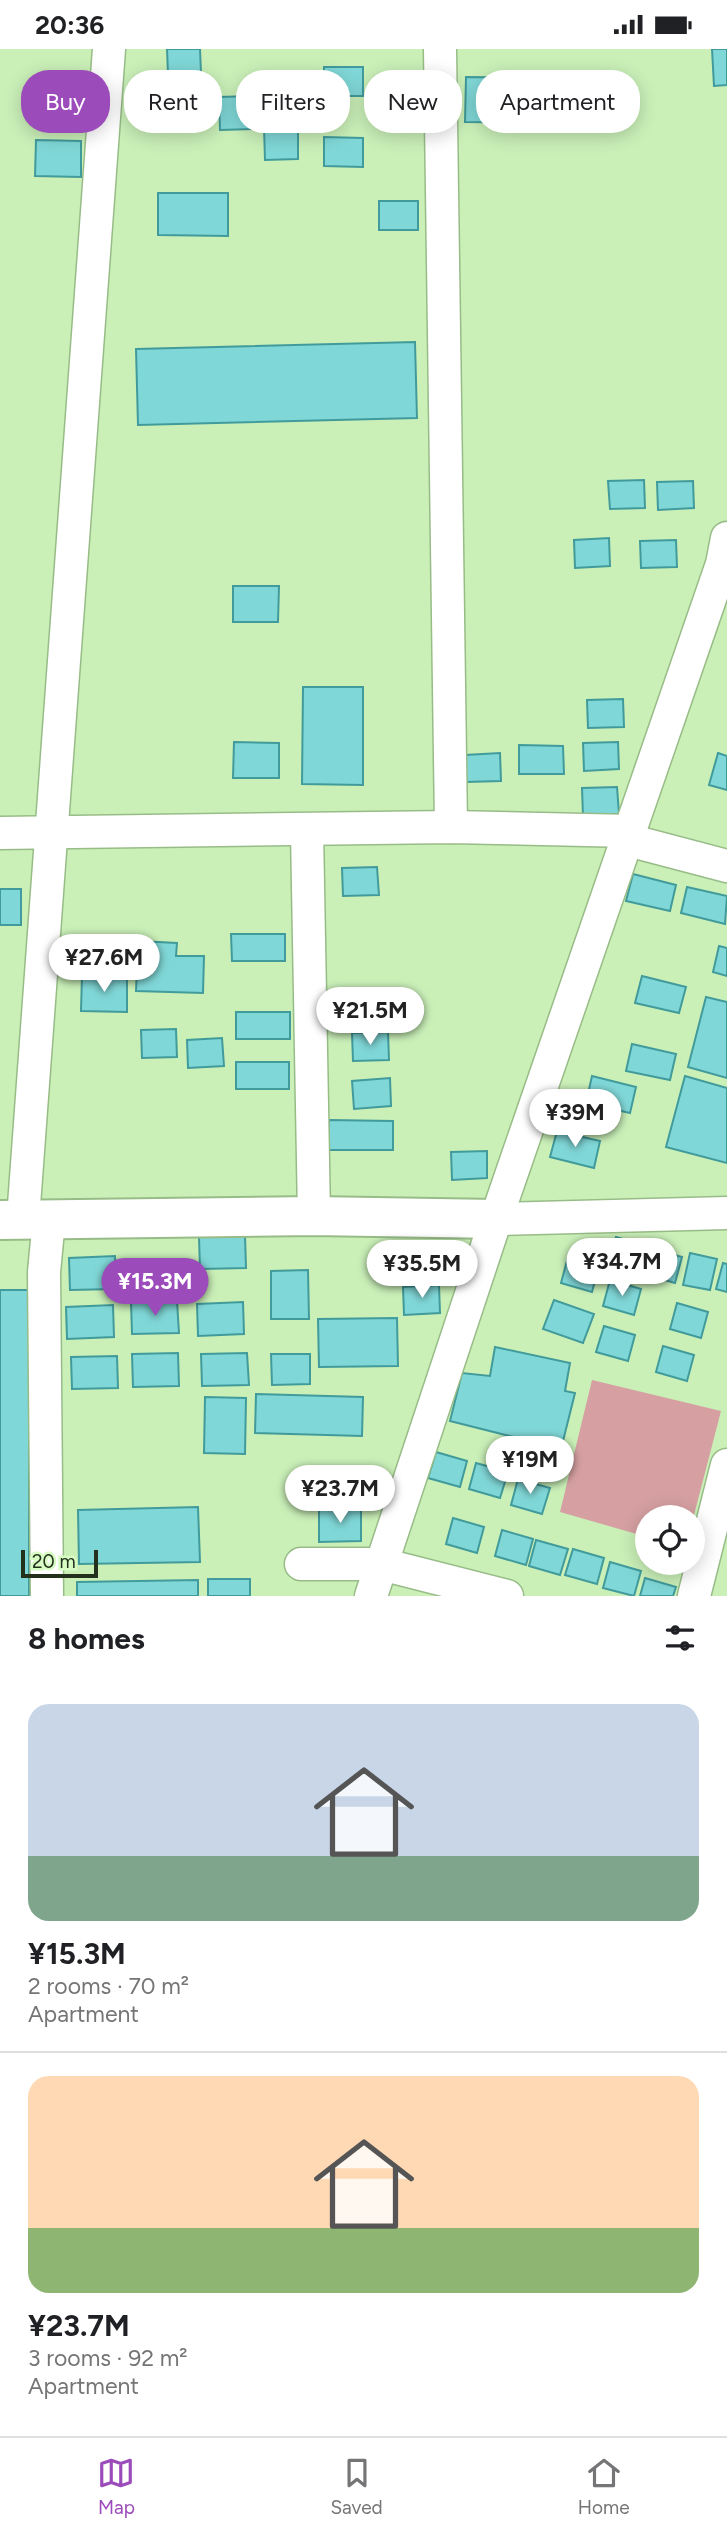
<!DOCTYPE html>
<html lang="en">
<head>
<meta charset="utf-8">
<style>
	:root { --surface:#fff; --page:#f2f2f2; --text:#202124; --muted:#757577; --line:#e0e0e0; --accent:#9c4bba }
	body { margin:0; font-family:Figtree,sans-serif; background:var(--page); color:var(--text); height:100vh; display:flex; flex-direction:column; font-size:26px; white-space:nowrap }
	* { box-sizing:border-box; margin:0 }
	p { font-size:23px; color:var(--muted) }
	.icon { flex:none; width:38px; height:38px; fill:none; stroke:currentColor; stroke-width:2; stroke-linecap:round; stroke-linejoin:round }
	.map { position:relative; height:1547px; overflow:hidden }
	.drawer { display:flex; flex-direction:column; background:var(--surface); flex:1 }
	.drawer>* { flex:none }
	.top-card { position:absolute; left:21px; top:21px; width:686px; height:63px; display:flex; gap:14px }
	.controls { position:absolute; left:635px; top:1456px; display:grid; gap:14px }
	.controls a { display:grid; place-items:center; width:70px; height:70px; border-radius:50%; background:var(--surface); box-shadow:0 4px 18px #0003; font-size:35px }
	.scale { position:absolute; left:21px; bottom:18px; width:77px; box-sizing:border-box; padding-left:7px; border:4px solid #23311c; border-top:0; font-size:19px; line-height:24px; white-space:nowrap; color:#23311c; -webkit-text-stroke:5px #d7fdc5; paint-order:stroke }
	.price { position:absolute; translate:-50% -60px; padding:0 16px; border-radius:24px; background:#fff; color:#222; font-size:23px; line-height:46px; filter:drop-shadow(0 2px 4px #0008) }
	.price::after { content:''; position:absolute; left:50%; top:42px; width:21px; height:16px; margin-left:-10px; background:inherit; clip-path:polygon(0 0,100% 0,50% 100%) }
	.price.active { background:var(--accent); color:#fff }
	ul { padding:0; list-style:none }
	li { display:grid; align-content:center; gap:14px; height:371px; padding:0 28px }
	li+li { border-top:2px solid var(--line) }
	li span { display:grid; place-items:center; height:217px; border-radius:21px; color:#555 }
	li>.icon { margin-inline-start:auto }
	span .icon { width:126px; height:126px; fill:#fffc; stroke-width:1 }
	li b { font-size:30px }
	h2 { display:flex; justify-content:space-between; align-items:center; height:84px; padding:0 28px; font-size:30px }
	.chip { padding:0 24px; border-radius:28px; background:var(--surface); box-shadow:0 4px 18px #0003; font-size:24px; line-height:63px }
	.chip.active { background:var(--accent); color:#fff }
	.status { display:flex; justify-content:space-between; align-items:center; height:49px; padding:0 35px; background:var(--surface); direction:ltr }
	.status svg { height:19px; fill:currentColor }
	.dock { display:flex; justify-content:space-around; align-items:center; height:98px; border-top:2px solid var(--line); background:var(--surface); font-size:19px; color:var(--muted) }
	.dock a { display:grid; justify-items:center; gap:4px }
	.dock .active { color:var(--accent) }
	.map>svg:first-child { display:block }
	.green { fill:#d6a0a2 }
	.building { fill:#80d7d7; stroke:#429b9b; stroke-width:2 }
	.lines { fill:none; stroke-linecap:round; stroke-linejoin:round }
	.street-casing { stroke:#98bc87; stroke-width:35 }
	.secondary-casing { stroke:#98bc87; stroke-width:42 }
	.street { stroke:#fff; stroke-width:32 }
	.secondary { stroke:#fff; stroke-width:38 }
</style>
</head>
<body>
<div class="status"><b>20:36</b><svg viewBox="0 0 49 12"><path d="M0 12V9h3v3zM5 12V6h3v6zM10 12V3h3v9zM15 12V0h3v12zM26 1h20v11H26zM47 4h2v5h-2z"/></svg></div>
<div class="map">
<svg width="727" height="1547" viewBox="0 0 727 1547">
	<rect width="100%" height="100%" fill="#caf0b8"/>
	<polygon class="green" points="592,1331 721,1362 693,1470 693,1468 648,1468 647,1488 560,1463"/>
	<g class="building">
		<polygon points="167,0 200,0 201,24 168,25"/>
		<polygon points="712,0 727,0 727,36 714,37"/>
		<rect x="324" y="18" width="39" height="29"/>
		<polygon points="466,28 565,29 565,74 465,73"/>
		<polygon points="253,47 253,80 220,81 219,48"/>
		<polygon points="264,78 298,78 298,110 265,111"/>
		<polygon points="324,88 363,89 363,118 324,117"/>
		<polygon points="36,91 81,92 81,128 35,127"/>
		<polygon points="158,144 228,144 228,187 158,186"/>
		<rect x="379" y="152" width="39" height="29"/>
		<polygon points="415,293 417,369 138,376 136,300"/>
		<polygon points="644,431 645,459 610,460 608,432"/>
		<polygon points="693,432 694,459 658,461 657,433"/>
		<polygon points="609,489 610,517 575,519 574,491"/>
		<polygon points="676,491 677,518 641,519 640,492"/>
		<polygon points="233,537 279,537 278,573 233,573"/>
		<polygon points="303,638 363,638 363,736 302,735"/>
		<polygon points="623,650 624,678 588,679 587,651"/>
		<polygon points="234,693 279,694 279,729 233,729"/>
		<polygon points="618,693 619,720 584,722 583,694"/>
		<polygon points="519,696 563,697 564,725 519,725"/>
		<polygon points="500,704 501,732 466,733 465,706"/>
		<polygon points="718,704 727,707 727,741 709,736"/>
		<polygon points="617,738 619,765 583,767 582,739"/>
		<polygon points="377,818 379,846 343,847 342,819"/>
		<polygon points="633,825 676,836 670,862 626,852"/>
		<polygon points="687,838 727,847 725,875 681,864"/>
		<rect x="0" y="840" width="21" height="36"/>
		<polygon points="231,885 285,885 285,912 232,912"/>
		<polygon points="138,892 177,894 176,907 204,907 203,944 136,942"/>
		<polygon points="719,897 727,899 727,927 713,923"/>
		<polygon points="82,926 127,927 127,963 81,962"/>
		<polygon points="642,927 686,938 679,964 635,954"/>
		<polygon points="706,948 727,953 727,1029 688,1018"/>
		<rect x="236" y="963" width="54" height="27"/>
		<polygon points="176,980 177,1008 142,1009 141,981"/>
		<polygon points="388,983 389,1011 353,1012 352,984"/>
		<polygon points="222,989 224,1017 188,1019 187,991"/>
		<polygon points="632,995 676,1005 670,1031 626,1022"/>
		<rect x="236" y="1013" width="53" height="27"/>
		<polygon points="592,1027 636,1038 630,1064 586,1054"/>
		<polygon points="685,1027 727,1039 727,1114 666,1098"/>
		<polygon points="390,1029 391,1057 354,1060 352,1032"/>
		<polygon points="329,1071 393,1072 393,1101 329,1101"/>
		<polygon points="557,1082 600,1092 594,1119 550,1108"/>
		<polygon points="487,1102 487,1129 452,1131 451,1103"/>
		<polygon points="245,1187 246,1219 200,1220 199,1188"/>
		<polygon points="616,1188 648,1197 640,1223 609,1214"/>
		<polygon points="455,1199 456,1226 421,1227 420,1200"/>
		<polygon points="655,1201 682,1208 675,1234 647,1226"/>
		<polygon points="690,1204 717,1210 710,1241 683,1236"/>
		<polygon points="115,1207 116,1240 70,1241 69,1209"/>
		<polygon points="568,1208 599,1217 592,1243 561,1234"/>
		<polygon points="723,1214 727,1215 727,1243 716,1240"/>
		<polygon points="308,1221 309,1270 271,1270 271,1222"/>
		<polygon points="610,1231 641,1240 634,1266 603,1257"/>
		<polygon points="439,1236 440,1264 404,1266 403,1238"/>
		<rect x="0" y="1241" width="29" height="306"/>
		<polygon points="554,1251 594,1265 583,1294 543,1280"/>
		<polygon points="177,1252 179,1284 132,1285 131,1253"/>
		<polygon points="243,1253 244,1285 198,1287 197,1255"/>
		<polygon points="677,1254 708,1263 701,1289 670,1280"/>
		<polygon points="113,1256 114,1288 67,1290 66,1258"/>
		<polygon points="397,1269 398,1317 319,1318 318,1270"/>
		<polygon points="604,1277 635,1286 628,1312 596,1303"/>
		<polygon points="663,1297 694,1306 687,1332 656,1323"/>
		<polygon points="495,1298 570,1314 565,1342 575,1344 561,1400 450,1372 462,1324 490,1327"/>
		<polygon points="178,1304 179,1337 133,1338 132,1305"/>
		<polygon points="247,1304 249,1336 202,1337 201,1305"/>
		<polygon points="271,1305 310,1305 310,1335 272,1336"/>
		<polygon points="117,1307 118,1339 72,1340 71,1308"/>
		<polygon points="256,1345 363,1348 362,1387 255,1384"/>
		<polygon points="205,1348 246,1349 245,1405 204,1404"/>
		<polygon points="436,1403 467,1412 460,1438 428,1429"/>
		<polygon points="476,1414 508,1423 500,1449 469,1440"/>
		<polygon points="518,1430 550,1439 542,1465 511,1456"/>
		<polygon points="198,1458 200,1513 79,1515 78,1461"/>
		<polygon points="319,1458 361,1459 361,1492 319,1493"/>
		<polygon points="453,1469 484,1478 477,1504 446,1495"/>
		<polygon points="502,1481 533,1490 526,1516 495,1507"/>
		<polygon points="536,1491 568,1500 560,1526 529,1517"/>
		<polygon points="573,1500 604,1509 597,1535 565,1526"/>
		<polygon points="610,1513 641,1522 634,1547 603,1539"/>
		<polygon points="645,1529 676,1538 673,1547 640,1547"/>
		<rect x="208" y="1530" width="42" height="17"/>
		<polygon points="198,1531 198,1547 77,1547 77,1533"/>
	</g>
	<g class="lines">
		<defs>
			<g id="street">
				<polyline points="440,0 451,778"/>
				<polyline points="307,781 314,1167"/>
				<polyline points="0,784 451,778 631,782"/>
				<polyline points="628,791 727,817"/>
				<polyline points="23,1170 109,0"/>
				<polyline points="496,1170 727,1164"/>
				<polyline points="301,1515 381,1515 507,1547"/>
				<polyline points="47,1547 44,1223 49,1171"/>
				<polyline points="371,1547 496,1170 722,515 727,489"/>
				<polyline points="694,1547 727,1416"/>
			</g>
			<polyline id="secondary" points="0,1171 314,1167 496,1170"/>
		</defs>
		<use href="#street" class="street-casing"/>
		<use href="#secondary" class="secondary-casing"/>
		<use href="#street" class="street"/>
		<use href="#secondary" class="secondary"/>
	</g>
</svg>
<div class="controls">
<a><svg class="icon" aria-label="locate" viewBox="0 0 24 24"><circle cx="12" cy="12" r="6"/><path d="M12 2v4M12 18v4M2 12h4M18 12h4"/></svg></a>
</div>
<div class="scale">20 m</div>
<b class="price" style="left:104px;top:945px">¥27.6M</b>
<b class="price" style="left:370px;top:998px">¥21.5M</b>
<b class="price" style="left:575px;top:1100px">¥39M</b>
<b class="price" style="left:622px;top:1249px">¥34.7M</b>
<b class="price" style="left:422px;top:1251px">¥35.5M</b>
<b class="price active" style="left:155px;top:1269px">¥15.3M</b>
<b class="price" style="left:530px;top:1447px">¥19M</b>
<b class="price" style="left:340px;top:1476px">¥23.7M</b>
<div class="top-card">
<a class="chip active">Buy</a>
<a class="chip">Rent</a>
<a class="chip">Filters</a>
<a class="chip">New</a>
<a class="chip">Apartment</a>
</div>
</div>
<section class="drawer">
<h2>8 homes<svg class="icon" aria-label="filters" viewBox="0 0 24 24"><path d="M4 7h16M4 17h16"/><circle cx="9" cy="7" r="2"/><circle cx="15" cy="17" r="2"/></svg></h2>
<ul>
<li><span style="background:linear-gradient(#c9d6e8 70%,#7fa58c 0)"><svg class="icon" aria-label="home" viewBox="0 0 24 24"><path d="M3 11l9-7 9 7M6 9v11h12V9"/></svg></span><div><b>¥15.3M</b><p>2 rooms · 70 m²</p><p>Apartment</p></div></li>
<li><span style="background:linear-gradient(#ffd9b3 70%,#8fb573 0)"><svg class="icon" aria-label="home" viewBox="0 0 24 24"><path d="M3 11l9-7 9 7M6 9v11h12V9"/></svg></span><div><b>¥23.7M</b><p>3 rooms · 92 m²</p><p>Apartment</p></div></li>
</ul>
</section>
<nav class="dock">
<a class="active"><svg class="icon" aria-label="map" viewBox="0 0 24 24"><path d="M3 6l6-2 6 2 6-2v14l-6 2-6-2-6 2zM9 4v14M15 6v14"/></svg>Map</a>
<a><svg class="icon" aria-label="saved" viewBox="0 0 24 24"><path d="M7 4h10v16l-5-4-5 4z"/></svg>Saved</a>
<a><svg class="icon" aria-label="home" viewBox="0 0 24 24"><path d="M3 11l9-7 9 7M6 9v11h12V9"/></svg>Home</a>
</nav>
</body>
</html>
